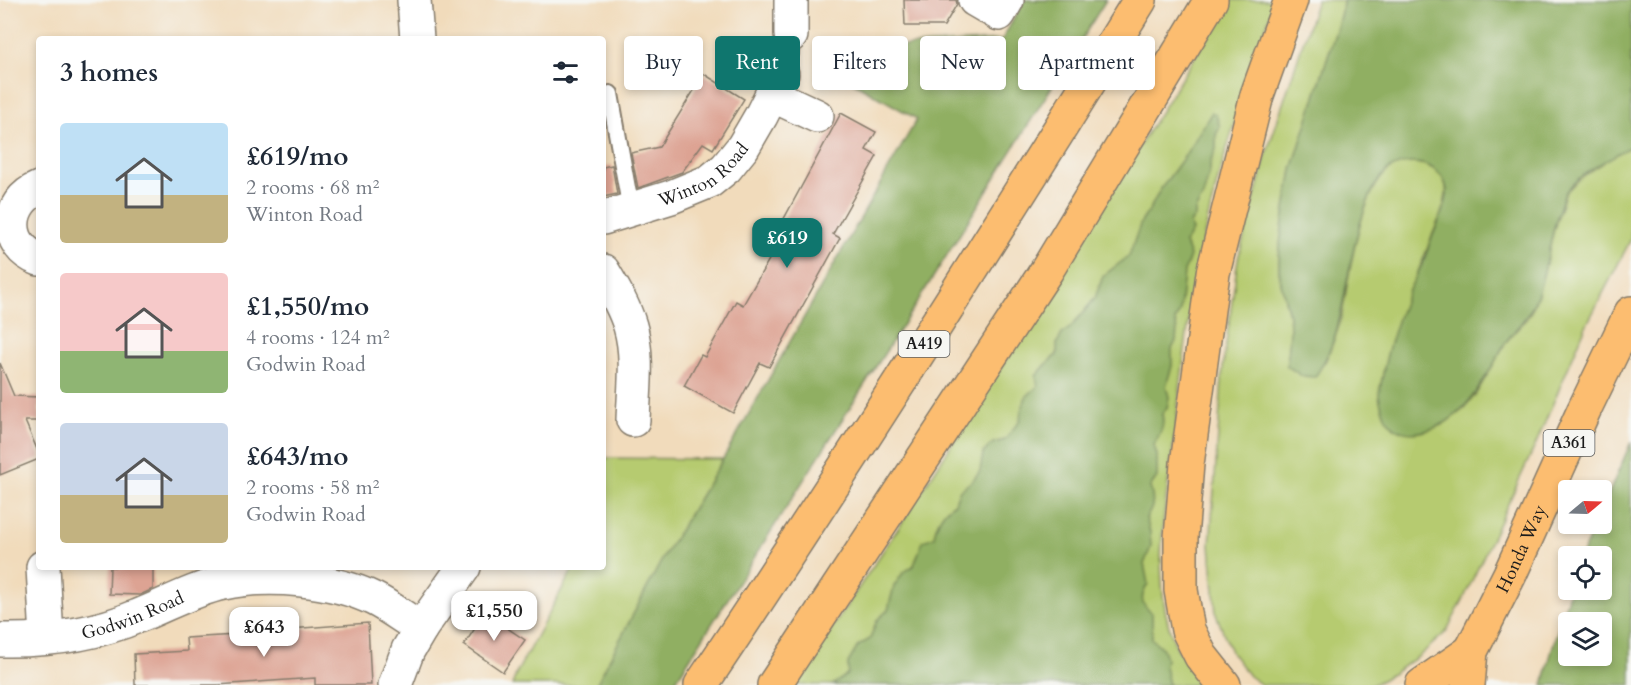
<!DOCTYPE html>
<html lang="en">
<head>
<meta charset="utf-8">
<style>
	:root { --surface:#fff; --page:#f6f6f7; --text:#1f2937; --muted:#747a83; --accent:#0f766e }
	body { margin:0; font-family:Cardo,serif; background:var(--page); color:var(--text); height:100vh; display:flex; flex-direction:column; font-size:22px; white-space:nowrap }
	* { box-sizing:border-box; margin:0 }
	p { font-size:20px; color:var(--muted) }
	.icon { flex:none; width:33px; height:33px; fill:none; stroke:currentColor; stroke-width:2; stroke-linecap:round; stroke-linejoin:round }
	.map { position:relative; flex:1; overflow:hidden }
	.panel { position:absolute; left:36px; top:36px; width:570px; height:534px; display:flex; flex-direction:column; background:var(--surface); border-radius:6px; box-shadow:0 3px 9px #0003 }
	.panel>* { flex:none }
	.guide { position:absolute; left:624px; top:36px; width:570px; height:54px; display:flex; gap:12px }
	.needle { width:39px; rotate:71deg }
	.fabs { position:absolute; left:1558px; top:480px; display:grid; gap:12px }
	.fabs a { display:grid; place-items:center; width:54px; height:54px; border-radius:6px; background:var(--surface); box-shadow:0 3px 9px #0003; font-size:30px }
	.price { position:absolute; translate:-50% -51px; padding:0 14px; border-radius:12px; background:#fff; color:#222; font-size:20px; line-height:39px; filter:drop-shadow(0 2px 3px #0008) }
	.price::after { content:''; position:absolute; left:50%; top:36px; width:18px; height:14px; margin-left:-9px; background:inherit; clip-path:polygon(0 0,100% 0,50% 100%) }
	.price.active { background:var(--accent); color:#fff }
	ul { padding:0; list-style:none }
	li { display:flex; align-items:center; gap:18px; height:150px; padding:0 24px }
	li span { display:grid; place-items:center; flex:none; width:168px; height:120px; border-radius:6px; color:#555 }
	li>.icon { margin-inline-start:auto }
	span .icon { width:72px; height:72px; fill:#fffc; stroke-width:1 }
	li b { font-size:26px }
	h2 { display:flex; justify-content:space-between; align-items:center; height:72px; padding:0 24px; font-size:26px }
	.tag { padding:0 21px; border-radius:6px; background:var(--surface); box-shadow:0 3px 9px #0003; font-size:21px; line-height:54px }
	.tag.active { background:var(--accent); color:#fff }
	.map>svg:first-child { display:block }
	.green { fill:#b6cb6f; stroke:#697446; stroke-width:1.5 }
	.forest { fill:#90af62; stroke:#56663f; stroke-width:1.5; fill-rule:evenodd }
	.building { fill:#dda393 }
	.lines { fill:none; stroke-linecap:round; stroke-linejoin:round }
	.lane-casing { stroke:#867c6c; stroke-width:20 }
	.street-casing { stroke:#867c6c; stroke-width:36 }
	.primary-casing { stroke:#867c6c; stroke-width:36 }
	.highway-casing { stroke:#867c6c; stroke-width:36 }
	.lane { stroke:#fff; stroke-width:16 }
	.street { stroke:#fff; stroke-width:33 }
	.primary { stroke:#fcbd6f; stroke-width:33 }
	.highway { stroke:#fcbd6f; stroke-width:33 }
	.labels { text-anchor:middle; dominant-baseline:central; stroke-width:4.5; stroke-linejoin:round; paint-order:stroke }
	.shield { fill:#f6f6f2; stroke:#5d5d5c; stroke-width:1.5 }
	.shield-label { font-size:16px; font-weight:bold; fill:#1c1c1c }
	.street-label { font-size:18px; fill:#1c1c1c; stroke:#f6f6f2 }
</style>
</head>
<body>
<div class="map">
<svg width="1631" height="685" viewBox="0 0 1631 685">
	<rect width="100%" height="100%" fill="#f6f6f2"/>
	<filter id="ink" filterUnits="userSpaceOnUse"><feTurbulence type="fractalNoise" baseFrequency=".0167" numOctaves="2"/><feDisplacementMap in="SourceGraphic" scale="12" xChannelSelector="R" yChannelSelector="G"/><feConvolveMatrix kernelMatrix="1 2 1 2 8 2 1 2 1" color-interpolation-filters="sRGB"/></filter>
	<filter id="wash" filterUnits="userSpaceOnUse"><feTurbulence type="fractalNoise" baseFrequency=".008" numOctaves="4" result="noise"/><feDisplacementMap in="SourceGraphic" scale="24" xChannelSelector="R" yChannelSelector="G"/><feGaussianBlur stdDeviation="1.35" result="paint"/><feColorMatrix in="noise" values="0 0 0 0 0 0 0 0 0 0 0 0 0 0 0 0 0 1.4 0 .05"/><feComposite in="paint" operator="in"/></filter>
	<g filter="url(#wash)">
		<rect width="100%" height="100%" fill="#f1dbbb"/>
		<g class="green">
			<path d="M1230,0H1275C1250,76 1223,152 1205,231C1189,301 1182,375 1173,447C1165,506 1153,568 1169,627C1175,650 1188,668 1204,685H794L901,524L1050,290Z"/>
			<path d="M1317,0H1344L1338,24L1292,170C1287,201 1279,235 1279,266C1279,283 1286,299 1289,316C1292,331 1288,351 1287,366L1325,362C1331,348 1337,334 1341,319C1349,284 1359,167 1405,163C1424,161 1449,171 1446,194C1444,211 1436,225 1430,241C1415,284 1393,322 1384,369C1382,380 1378,393 1381,405C1383,413 1389,421 1394,428L1442,425L1464,409L1476,394L1506,342L1527,318L1533,308L1539,291L1554,229L1565,193L1579,179L1615,154L1631,146V239L1585,328L1535,446L1463,600L1446,632L1418,657L1384,679L1372,685H1262L1249,676L1231,652L1216,614L1210,545L1223,366L1238,259L1266,155Z"/>
			<polygon points="603,458 723,459 664,556 596,685 512,685 517,672 574,567 603,567"/>
		</g>
		<g class="forest">
			<polygon points="1024,0 1106,0 932,279 673,685 596,685 664,556 723,459 917,119 847,79 901,46 1002,40"/>
			<path d="M1344,0H1631V146C1612,157 1577,175 1565,193C1561,201 1559,212 1556,220C1550,243 1546,267 1539,290C1531,316 1521,321 1506,342C1501,349 1497,359 1492,367C1478,389 1464,414 1439,426C1419,435 1397,438 1385,416C1382,408 1379,401 1379,393C1380,387 1382,380 1383,374C1388,346 1397,319 1408,292C1414,279 1422,267 1427,253C1428,249 1429,244 1431,240C1436,227 1448,204 1447,190C1445,177 1435,167 1422,164C1411,162 1400,163 1390,169C1363,185 1350,266 1344,297C1339,326 1332,352 1315,377L1302,376L1287,366C1288,350 1292,331 1289,316C1286,299 1279,283 1279,266C1279,234 1287,201 1292,170L1338,24Z"/>
			<path d="M1212,112L1216,115L1220,127L1216,135V149L1210,164V171L1203,196L1195,211V217L1190,223L1192,231L1185,243L1190,256L1184,272L1180,311L1175,321L1177,330L1176,341L1172,349V366L1166,386L1169,397L1167,408L1162,414C1165,427 1160,433 1154,445L1157,455V477L1150,487C1154,500 1154,507 1146,518L1150,532L1151,547L1144,564L1148,584C1140,597 1140,604 1152,613V639L1163,649L1166,658L1165,666L1169,685H832L848,674V663L858,646L870,639L877,620L888,610L894,586L903,573L914,565L923,541L934,537C936,522 942,511 955,503L959,491L972,481L980,471L983,453L993,443L1005,440L1020,420L1021,411L1026,397L1038,386L1036,376C1044,368 1048,360 1057,355V344L1062,334L1071,327L1095,298L1103,276L1129,256L1141,222L1150,209L1160,190L1184,157Z"/>
			<path d="M1631,442V685H1543L1552,649L1570,590H1602V556H1581L1596,524H1602V509ZM1569,622H1602V656H1569Z"/>
		</g>
		<g id="blocks">
			<g class="building">
				<polygon points="904,0 956,0 957,4 944,26 905,26"/>
				<polygon points="704,74 744,99 713,149 703,143 682,172 638,188 631,153 659,147"/>
				<polygon points="841,113 876,132 866,150 877,156 833,234 840,238 769,367 760,363 733,413 684,386 701,355 705,357 736,301 743,305 778,244 772,241"/>
				<polygon points="612,165 617,194 603,197 603,167"/>
				<polygon points="0,363 14,396 39,397 39,421 25,421 39,454 39,459 0,475"/>
				<polygon points="110,567 153,567 153,589 140,595 109,594"/>
				<polygon points="485,613 525,640 503,672 464,645"/>
				<polygon points="368,623 371,685 315,685 315,678 217,685 135,685 134,654 187,651 186,638 236,635 236,633"/>
			</g>
		</g>
	</g>
	<g filter="url(#ink)">
		<use href="#blocks" fill-opacity="0" stroke="#867c6c" stroke-width="1.5"/>
		<g class="lines">
			<defs>
				<g id="lane">
					<polyline points="782,74 790,53 791,35"/>
					<polyline points="610,94 631,210"/>
				</g>
				<g id="street">
					<polyline points="414,0 417,39"/>
					<polyline points="791,0 791,35"/>
					<polyline points="975,0 999,14 1007,0"/>
					<polyline points="772,95 817,116"/>
					<path d="M39,188C5,202 3,246 39,259"/>
					<path id="s1" d="M603,218L671,197L710,181L726,168L743,147L761,116L782,74"/>
					<path d="M603,271C613,288 624,306 630,326C639,356 634,390 633,420"/>
					<polyline points="43,567 47,638"/>
					<path id="s2" d="M0,640C46,641 96,634 138,616C166,605 194,589 223,583C268,573 333,579 374,599C390,607 405,619 421,628L464,567"/>
					<polyline points="395,685 408,650 421,628"/>
				</g>
				<g id="primary">
					<polyline points="1422,685 1471,651"/>
					<path id="s3" d="M1468,685L1471,651L1510,574L1584,410L1631,313"/>
				</g>
				<g id="highway">
					<path d="M701,685C852,460 997,231 1140,0"/>
					<polyline points="774,685 1047,270 1211,0"/>
					<polyline points="1224,685 1201,656 1188,630 1181,590 1181,538 1187,464 1213,273 1257,95 1291,0"/>
				</g>
			</defs>
			<use href="#lane" class="lane-casing"/>
			<use href="#street" class="street-casing"/>
			<use href="#primary" class="primary-casing"/>
			<use href="#highway" class="highway-casing"/>
			<use href="#lane" class="lane"/>
			<use href="#street" class="street"/>
			<use href="#primary" class="primary"/>
			<use href="#highway" class="highway"/>
		</g>
	</g>
	<g class="labels">
		<g class="shield">
			<rect x="898.5" y="331" width="51" height="26" rx="4.5"/>
			<rect x="1543.5" y="430" width="51" height="26" rx="4.5"/>
		</g>
		<g class="shield-label">
			<text x="924" y="344">A419</text>
			<text x="1569" y="443">A361</text>
		</g>
		<g class="street-label">
			<text stroke="none"><textPath href="#s1" startOffset="111">Winton Road</textPath></text>
			<text stroke="none"><textPath href="#s3" startOffset="148">Honda Way</textPath></text>
			<text stroke="none"><textPath href="#s2" startOffset="136">Godwin Road</textPath></text>
		</g>
	</g>
</svg>
<div class="fabs">
<a><svg class="needle" viewBox="-14 -14 28 28"><path d="M0-13l5 13h-10z" fill="#e53935"/><path d="M0 13l5-13h-10z" fill="#747a83"/></svg></a>
<a><svg class="icon" aria-label="locate" viewBox="0 0 24 24"><circle cx="12" cy="12" r="6"/><path d="M12 2v4M12 18v4M2 12h4M18 12h4"/></svg></a>
<a><svg class="icon" aria-label="layers" viewBox="0 0 24 24"><path d="M12 4l9 5-9 5-9-5zM3 14l9 5 9-5"/></svg></a>
</div>
<b class="price active" style="left:787px;top:269px">£619</b>
<b class="price" style="left:494px;top:642px">£1,550</b>
<b class="price" style="left:264px;top:658px">£643</b>
<div class="guide">
<a class="tag">Buy</a>
<a class="tag active">Rent</a>
<a class="tag">Filters</a>
<a class="tag">New</a>
<a class="tag">Apartment</a>
</div>
<section class="panel">
<h2>3 homes<svg class="icon" aria-label="filters" viewBox="0 0 24 24"><path d="M4 7h16M4 17h16"/><circle cx="9" cy="7" r="2"/><circle cx="15" cy="17" r="2"/></svg></h2>
<ul>
<li><span style="background:linear-gradient(#bfe0f5 60%,#c2b280 0)"><svg class="icon" aria-label="home" viewBox="0 0 24 24"><path d="M3 11l9-7 9 7M6 9v11h12V9"/></svg></span><div><b>£619/mo</b><p>2 rooms · 68 m²</p><p>Winton Road</p></div></li>
<li><span style="background:linear-gradient(#f6c9c9 65%,#8fb573 0)"><svg class="icon" aria-label="home" viewBox="0 0 24 24"><path d="M3 11l9-7 9 7M6 9v11h12V9"/></svg></span><div><b>£1,550/mo</b><p>4 rooms · 124 m²</p><p>Godwin Road</p></div></li>
<li><span style="background:linear-gradient(#c9d6e8 60%,#c2b280 0)"><svg class="icon" aria-label="home" viewBox="0 0 24 24"><path d="M3 11l9-7 9 7M6 9v11h12V9"/></svg></span><div><b>£643/mo</b><p>2 rooms · 58 m²</p><p>Godwin Road</p></div></li>
</ul>
</section>
</div>
</body>
</html>
